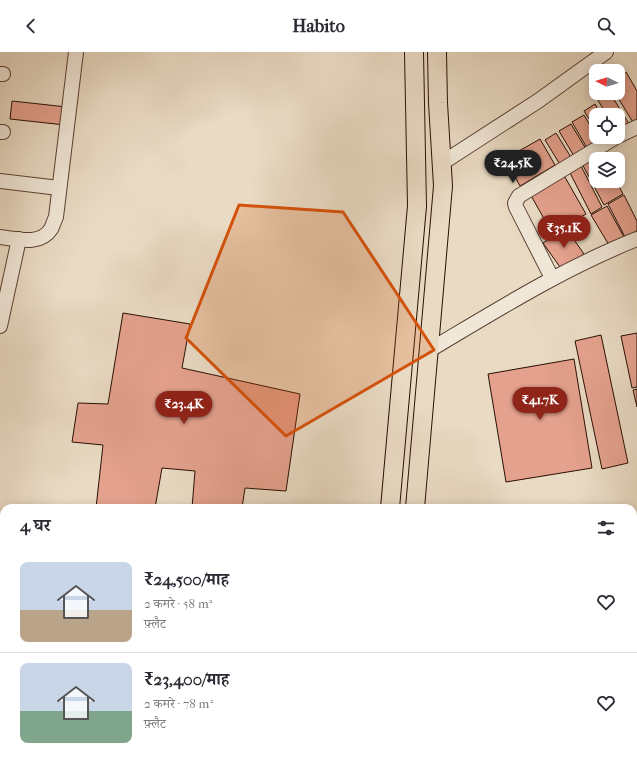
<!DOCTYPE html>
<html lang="hi">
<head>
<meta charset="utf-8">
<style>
	:root { --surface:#fff; --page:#f7f7f7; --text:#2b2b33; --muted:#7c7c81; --line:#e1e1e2; --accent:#8f2418 }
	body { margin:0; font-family:"IM FELL French Canon","Noto Serif Devanagari",serif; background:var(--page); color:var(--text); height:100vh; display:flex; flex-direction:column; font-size:15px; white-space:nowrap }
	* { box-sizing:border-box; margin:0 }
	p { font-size:13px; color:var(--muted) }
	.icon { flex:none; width:22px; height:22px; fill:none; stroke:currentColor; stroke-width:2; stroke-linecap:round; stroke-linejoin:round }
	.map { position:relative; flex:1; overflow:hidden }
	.side { position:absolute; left:0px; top:452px; width:637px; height:256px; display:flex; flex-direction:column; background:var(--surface); border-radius:12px 12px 0 0; box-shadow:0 2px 10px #0003 }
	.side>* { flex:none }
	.needle { width:26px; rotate:275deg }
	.fabs { position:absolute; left:589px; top:12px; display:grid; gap:8px }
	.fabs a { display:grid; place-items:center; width:36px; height:36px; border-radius:8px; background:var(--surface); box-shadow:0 2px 10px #0003; font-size:20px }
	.price { position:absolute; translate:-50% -34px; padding:0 9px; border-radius:14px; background:var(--accent); color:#fff; font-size:13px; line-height:26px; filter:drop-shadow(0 1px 2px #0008) }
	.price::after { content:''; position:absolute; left:50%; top:24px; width:12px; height:9px; margin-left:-6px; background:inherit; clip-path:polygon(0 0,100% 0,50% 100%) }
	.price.on { background:#222; color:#fff }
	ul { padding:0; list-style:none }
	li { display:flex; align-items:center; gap:12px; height:100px; padding:0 20px }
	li+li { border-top:1px solid var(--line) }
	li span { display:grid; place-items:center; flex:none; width:112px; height:80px; border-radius:8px; color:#555 }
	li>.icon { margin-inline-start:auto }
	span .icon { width:48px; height:48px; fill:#fffc; stroke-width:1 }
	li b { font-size:17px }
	h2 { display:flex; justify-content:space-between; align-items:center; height:48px; padding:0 20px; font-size:17px }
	header { display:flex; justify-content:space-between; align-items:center; height:52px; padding:0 20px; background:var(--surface); font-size:18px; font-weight:800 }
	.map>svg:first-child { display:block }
	.building { fill:#e4a18d; stroke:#2a0f03 }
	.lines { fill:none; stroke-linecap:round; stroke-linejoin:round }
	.minor-casing { stroke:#5a4233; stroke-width:16 }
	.major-casing { stroke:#2a0f03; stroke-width:20 }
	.highway-casing { stroke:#2a0f03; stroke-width:22 }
	.minor { stroke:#f1e7d8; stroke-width:14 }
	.major { stroke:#e9dac3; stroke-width:18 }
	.highway { stroke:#e9dac3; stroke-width:21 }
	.marked { fill:#d5520b; fill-opacity:0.2; stroke:#d5520b; stroke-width:3; stroke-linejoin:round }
</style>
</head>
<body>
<header><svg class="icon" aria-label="back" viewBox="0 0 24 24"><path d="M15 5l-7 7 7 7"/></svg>Habito<svg class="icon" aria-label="search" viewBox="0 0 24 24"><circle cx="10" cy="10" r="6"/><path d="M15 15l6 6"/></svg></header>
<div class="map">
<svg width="637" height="708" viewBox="0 0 637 708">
	<rect width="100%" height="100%" fill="#e9dac3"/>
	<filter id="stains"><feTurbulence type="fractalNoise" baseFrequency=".005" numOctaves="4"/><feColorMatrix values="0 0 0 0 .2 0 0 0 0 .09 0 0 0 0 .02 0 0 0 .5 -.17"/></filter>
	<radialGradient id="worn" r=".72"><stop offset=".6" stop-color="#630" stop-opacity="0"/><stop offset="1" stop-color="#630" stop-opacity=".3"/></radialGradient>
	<g class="building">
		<polygon points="626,20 637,39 637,70 634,72 615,41 618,41 618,25"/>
		<polygon points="601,41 610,41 629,72 618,78 618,63 607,63 596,45"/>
		<polygon points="12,49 67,55 65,73 10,67"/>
		<polygon points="595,52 601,63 596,63 596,78 584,59"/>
		<polygon points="584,63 599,89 587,96 572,70"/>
		<polygon points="571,72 586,97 574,104 559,79"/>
		<polygon points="556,81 572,107 561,114 545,88"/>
		<polygon points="540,87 555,113 520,134 505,107"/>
		<polygon points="600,97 605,107 596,107 596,129 616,129 623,142 604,153 580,108"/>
		<polygon points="579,110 602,155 591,162 568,117"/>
		<polygon points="562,120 586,162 552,181 529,140"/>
		<polygon points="624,143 637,169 637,179 625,185 608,152"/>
		<polygon points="607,154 624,185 609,193 591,163"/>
		<polygon points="566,176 584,202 562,218 543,191"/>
		<polygon points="123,261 190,272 182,316 300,342 286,439 245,436 242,456 192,456 195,419 162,416 155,456 96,456 103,393 72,390 78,351 108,352"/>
		<polygon points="637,281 637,335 632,336 621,284"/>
		<polygon points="601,283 628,411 602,417 575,289"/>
		<polygon points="574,307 592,416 506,430 488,322"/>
		<polygon points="637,337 637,355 633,338"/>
	</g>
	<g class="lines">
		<defs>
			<g id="minor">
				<polyline points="0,22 3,22"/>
				<polyline points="0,80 3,80"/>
				<polyline points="618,84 637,75"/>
				<polyline points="442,111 538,49 606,0"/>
				<polyline points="0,129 59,136"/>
				<path d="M0,185C17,187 40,194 51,177C53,173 54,169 56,165L76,0"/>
				<polyline points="552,226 516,155 515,151 519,144 616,85"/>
				<polyline points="0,274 19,187"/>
				<path d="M428,299C497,258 562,217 637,187"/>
				<polyline points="633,488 637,488"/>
			</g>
			<g id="major">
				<polyline points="390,456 417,154 414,0"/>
				<polyline points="415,456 443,134 438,51 437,0"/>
				<polyline points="0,624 4,624"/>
				<polyline points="633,643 637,644"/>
				<polyline points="0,691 4,691"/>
				<polyline points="183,704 185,708"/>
				<polyline points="501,708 502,704"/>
			</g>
			<g id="highway">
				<polyline points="0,638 4,638"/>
				<polyline points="0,667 4,667"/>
				<polyline points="633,670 637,670"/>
				<polyline points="0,706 152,708"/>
			</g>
		</defs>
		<use href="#minor" class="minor-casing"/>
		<use href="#major" class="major-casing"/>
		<use href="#highway" class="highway-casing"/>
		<use href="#minor" class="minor"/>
		<use href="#major" class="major"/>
		<use href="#highway" class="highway"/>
	</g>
	<path class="marked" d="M239,153L343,160L434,298L286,384L186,286Z"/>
	<rect width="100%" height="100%" filter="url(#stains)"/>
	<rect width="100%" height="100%" fill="url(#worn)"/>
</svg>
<div class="fabs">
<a><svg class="needle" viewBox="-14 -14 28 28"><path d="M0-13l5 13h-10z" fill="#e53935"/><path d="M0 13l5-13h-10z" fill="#7c7c81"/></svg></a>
<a><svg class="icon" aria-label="locate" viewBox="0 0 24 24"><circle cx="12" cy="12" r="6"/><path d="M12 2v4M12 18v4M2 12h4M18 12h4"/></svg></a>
<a><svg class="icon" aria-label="layers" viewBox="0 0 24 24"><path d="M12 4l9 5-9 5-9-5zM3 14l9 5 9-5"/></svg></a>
</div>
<b class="price on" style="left:513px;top:132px">₹24.5K</b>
<b class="price" style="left:564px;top:197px">₹35.1K</b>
<b class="price" style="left:540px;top:369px">₹41.7K</b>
<b class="price" style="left:184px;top:373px">₹23.4K</b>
<section class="side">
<h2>4 घर<svg class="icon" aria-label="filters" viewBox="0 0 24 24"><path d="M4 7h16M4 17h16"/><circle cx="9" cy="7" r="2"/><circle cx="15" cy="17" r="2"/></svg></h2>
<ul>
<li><span style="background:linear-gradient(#c9d6e8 60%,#b9a48a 0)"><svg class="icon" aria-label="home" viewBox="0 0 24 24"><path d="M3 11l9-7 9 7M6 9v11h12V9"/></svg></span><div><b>₹24,500/माह</b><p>2 कमरे · 58 m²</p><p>फ़्लैट</p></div><svg class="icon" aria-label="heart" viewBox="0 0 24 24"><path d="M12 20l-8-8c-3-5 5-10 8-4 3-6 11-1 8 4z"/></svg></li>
<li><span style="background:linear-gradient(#c9d6e8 60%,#7fa58c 0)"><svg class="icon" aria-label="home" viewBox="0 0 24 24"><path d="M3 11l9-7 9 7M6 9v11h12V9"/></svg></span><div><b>₹23,400/माह</b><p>2 कमरे · 78 m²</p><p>फ़्लैट</p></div><svg class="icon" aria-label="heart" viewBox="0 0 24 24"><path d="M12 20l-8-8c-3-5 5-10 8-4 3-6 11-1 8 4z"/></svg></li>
</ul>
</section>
</div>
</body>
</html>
